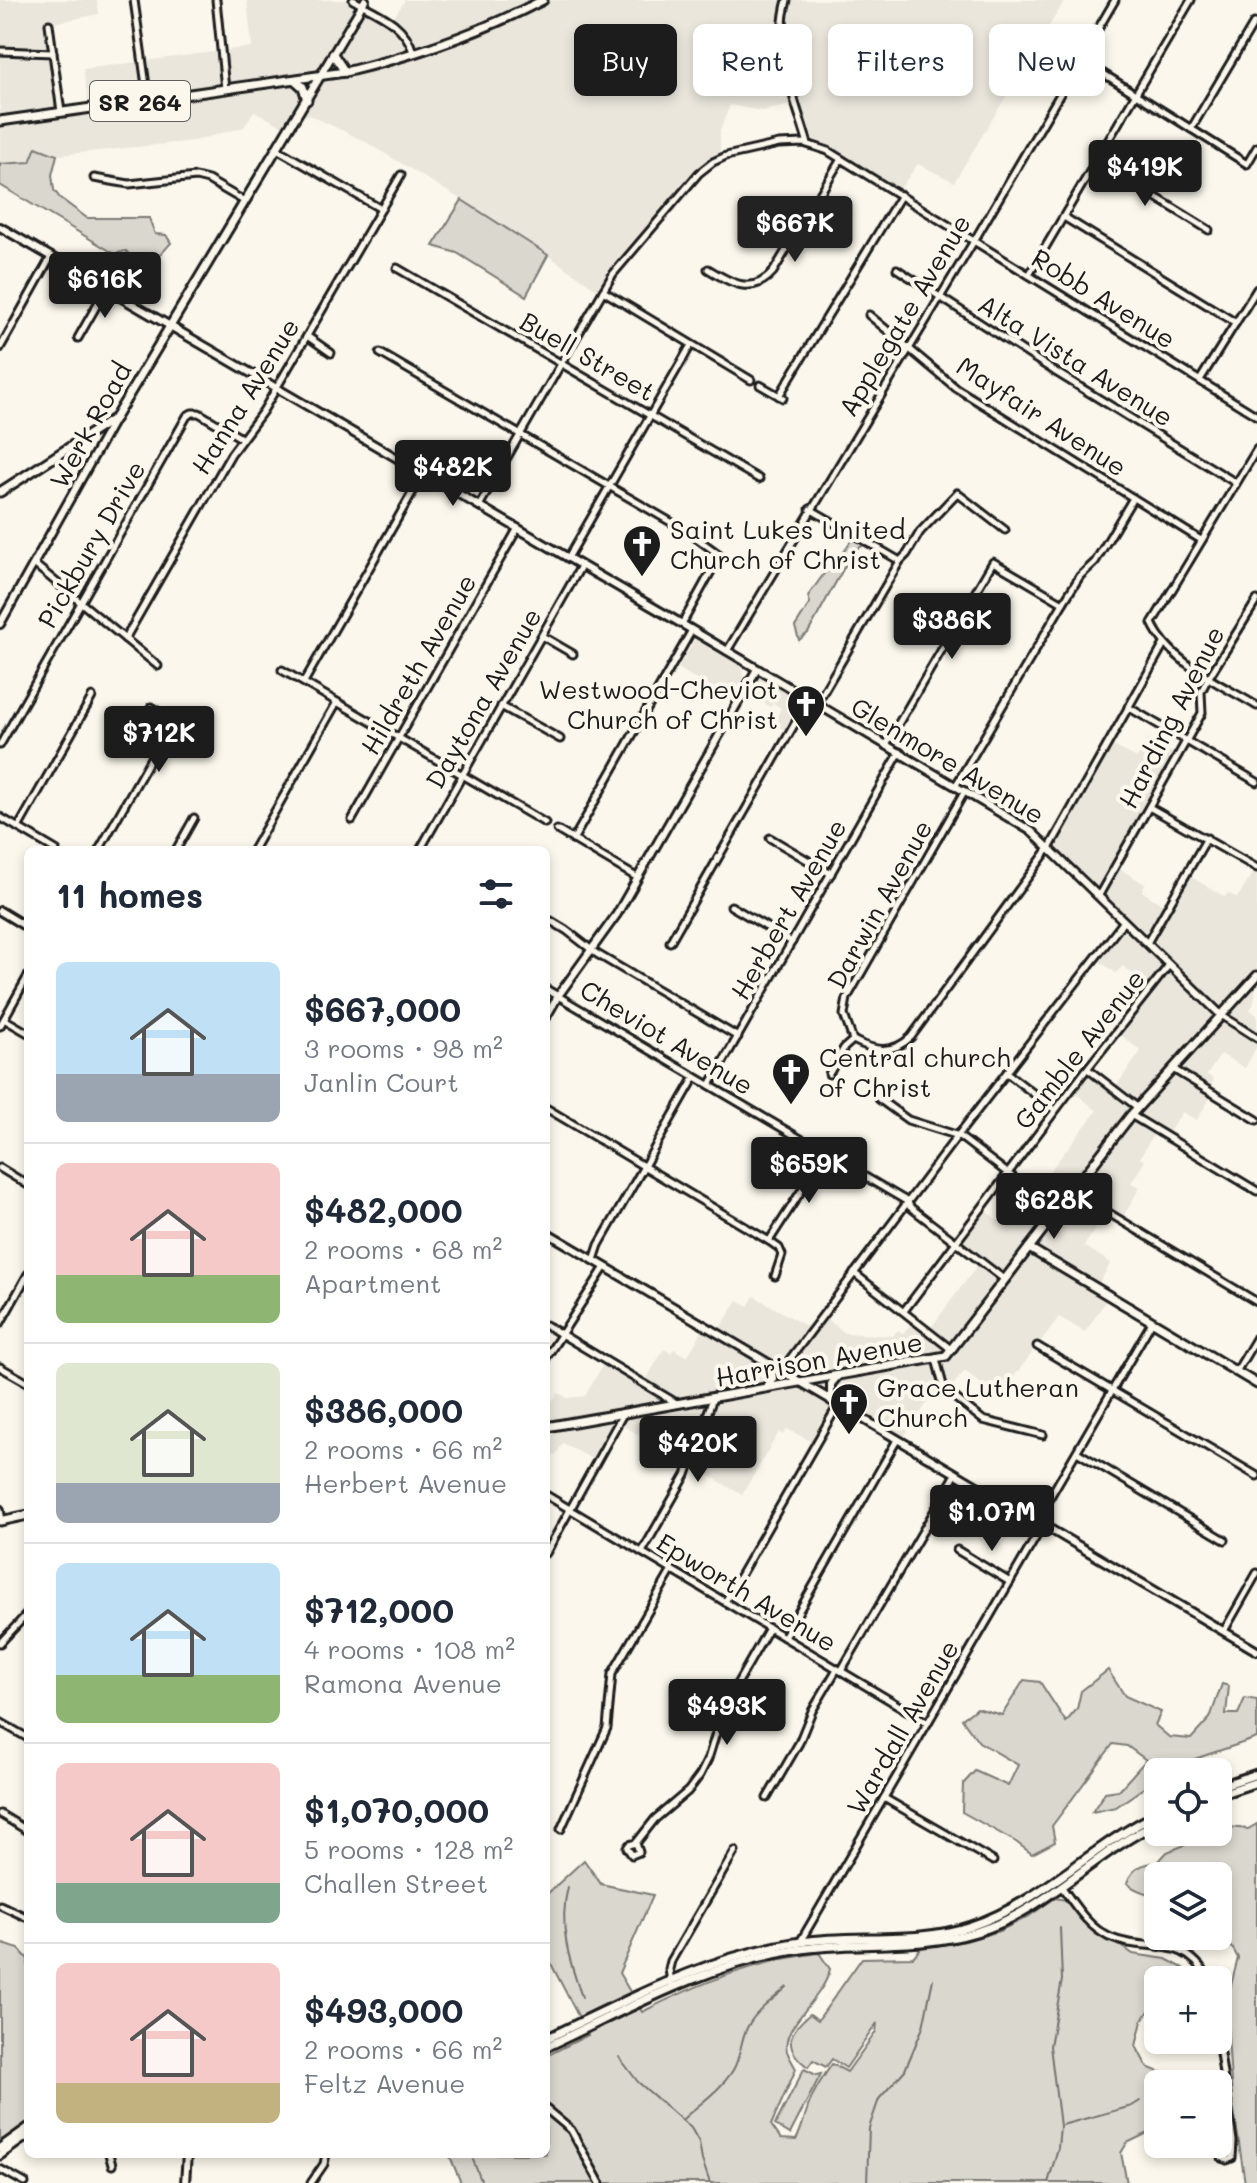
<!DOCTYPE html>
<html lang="en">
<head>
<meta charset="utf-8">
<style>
	:root { --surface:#fff; --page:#f2f2f3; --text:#1f2937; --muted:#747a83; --line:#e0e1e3; --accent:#1c1c1c }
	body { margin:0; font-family:Mali,sans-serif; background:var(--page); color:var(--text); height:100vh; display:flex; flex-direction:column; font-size:30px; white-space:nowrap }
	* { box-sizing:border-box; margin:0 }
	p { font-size:26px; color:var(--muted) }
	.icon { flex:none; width:44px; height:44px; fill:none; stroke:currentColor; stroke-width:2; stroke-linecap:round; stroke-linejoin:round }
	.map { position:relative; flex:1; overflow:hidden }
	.details { position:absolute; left:24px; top:846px; width:526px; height:1312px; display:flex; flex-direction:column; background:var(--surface); border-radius:12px; box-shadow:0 4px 12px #0003 }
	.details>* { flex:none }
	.hud { position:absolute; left:574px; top:24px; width:562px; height:72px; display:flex; gap:16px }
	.tools { position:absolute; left:1144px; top:1758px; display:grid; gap:16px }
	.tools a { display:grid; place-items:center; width:88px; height:88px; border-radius:12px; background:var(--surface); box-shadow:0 4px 12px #0003; font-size:40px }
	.price { position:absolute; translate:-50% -68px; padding:0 18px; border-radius:8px; background:var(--accent); color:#fff; font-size:26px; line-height:52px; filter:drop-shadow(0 2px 4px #0008) }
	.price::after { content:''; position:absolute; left:50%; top:48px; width:24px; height:18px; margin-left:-12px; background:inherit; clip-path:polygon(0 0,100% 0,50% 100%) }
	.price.selected { background:#222; color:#fff }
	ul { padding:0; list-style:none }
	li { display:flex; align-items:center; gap:24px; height:200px; padding:0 32px }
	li+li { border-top:2px solid var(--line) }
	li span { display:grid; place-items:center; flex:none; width:224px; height:160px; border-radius:12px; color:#555 }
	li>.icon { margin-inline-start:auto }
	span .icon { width:96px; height:96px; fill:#fffc; stroke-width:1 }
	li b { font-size:34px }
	h2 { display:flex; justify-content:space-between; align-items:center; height:96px; padding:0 32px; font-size:34px }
	.chip { padding:0 28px; border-radius:12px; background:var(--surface); box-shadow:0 4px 12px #0003; font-size:28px; line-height:72px }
	.chip.selected { background:var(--accent); color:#fff }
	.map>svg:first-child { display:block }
	.built { fill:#eae6dc }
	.green { fill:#dad7ce; stroke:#7b7a75; stroke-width:2 }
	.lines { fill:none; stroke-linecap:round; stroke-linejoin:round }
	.stream { stroke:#74726e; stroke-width:2 }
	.minor-casing { stroke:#1c1c1c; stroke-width:11 }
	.tertiary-casing { stroke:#1c1c1c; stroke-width:12 }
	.secondary-casing { stroke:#1c1c1c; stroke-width:13 }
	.primary-casing { stroke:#1c1c1c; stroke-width:13 }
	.minor { stroke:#fbf7ec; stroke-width:5 }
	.tertiary { stroke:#fbf7ec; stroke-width:6 }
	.secondary { stroke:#fbf7ec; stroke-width:7 }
	.primary { stroke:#fbf7ec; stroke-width:7 }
	.labels { text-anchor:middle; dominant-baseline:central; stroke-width:8; stroke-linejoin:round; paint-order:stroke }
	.shield { fill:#fbf7ec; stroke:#5f5e5a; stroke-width:2 }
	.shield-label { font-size:24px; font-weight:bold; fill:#1c1c1c }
	.street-label { font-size:26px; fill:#1c1c1c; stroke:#fbf7ec }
	.poi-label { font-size:26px; fill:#1c1c1c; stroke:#fbf7ec; text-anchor:start }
</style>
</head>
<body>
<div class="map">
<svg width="1257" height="2183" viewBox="0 0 1257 2183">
	<rect width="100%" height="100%" fill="#fbf7ec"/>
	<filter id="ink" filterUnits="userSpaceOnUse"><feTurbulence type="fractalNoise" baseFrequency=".0125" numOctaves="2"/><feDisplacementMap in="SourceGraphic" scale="16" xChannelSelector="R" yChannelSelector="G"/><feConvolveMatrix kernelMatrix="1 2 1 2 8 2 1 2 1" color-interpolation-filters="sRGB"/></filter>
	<g filter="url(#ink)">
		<g class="built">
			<polygon points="0,0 97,0 99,14 49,24 61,112 89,108 83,69 252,47 247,0 365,0 362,5 391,22 405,0 1065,0 954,182 918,164 899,190 808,144 796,104 762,111 730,105 720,131 720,159 706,167 621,263 602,293 532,244 462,200 364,141 310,115 291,117 284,127 254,111 244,127 194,141 31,158 30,162 0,164"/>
			<polygon points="695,639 742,667 743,681 732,701 678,668"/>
			<polygon points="762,678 801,701 785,730 773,724 781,708 773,703 771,707 750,695 758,679"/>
			<polygon points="1148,739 1178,756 1115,866 1145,884 1142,891 1167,908 1186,874 1225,897 1228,893 1237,898 1257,868 1257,976 1254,1003 1250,1010 1257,1015 1257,1046 1245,1068 1221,1054 1207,1075 1214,1079 1208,1090 1213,1093 1197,1120 1182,1112 1166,1137 1155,1131 1140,1158 1145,1161 1131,1183 1140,1187 1121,1221 1106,1212 1084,1246 1111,1263 1096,1288 1109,1296 1085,1332 1059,1317 998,1398 965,1371 947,1392 944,1390 932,1396 901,1441 838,1405 816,1444 787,1429 783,1435 779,1432 742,1495 690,1464 693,1453 664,1436 658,1445 619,1424 597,1462 563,1443 555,1456 546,1451 546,1409 558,1393 568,1398 585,1396 605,1361 644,1383 664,1349 671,1353 674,1349 687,1357 705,1326 717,1333 738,1300 748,1306 754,1296 811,1329 822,1315 845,1333 893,1336 898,1330 903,1333 914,1320 929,1330 980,1262 956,1243 982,1208 1007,1227 1022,1207 997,1187 1007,1174 1033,1192 1097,1111 1071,1089 1089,1070 1114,1089 1141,1051 1117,1032 1150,989 1123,966 1116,973 1095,958 1124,920 1050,847 1108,743 1137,758"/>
		</g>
		<g class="green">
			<polygon points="36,147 57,155 52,175 54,190 60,198 87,218 149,218 155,234 166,235 171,243 145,272 126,251 115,254 0,185 0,164 30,162"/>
			<polygon points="462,200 548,255 526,296 457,253 433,246"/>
			<polygon points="852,539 864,545 853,551 808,633 799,640 795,627 810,603 808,596 826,571 831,571"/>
			<polygon points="1108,1670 1125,1696 1161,1712 1155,1725 1169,1737 1191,1739 1210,1718 1222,1684 1229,1686 1226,1714 1238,1714 1245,1698 1257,1700 1257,1738 1177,1765 1166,1772 1158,1772 1158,1778 1116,1807 1092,1812 1105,1792 1119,1790 1146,1760 1127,1746 1113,1744 1052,1826 1055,1842 1032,1854 1016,1842 962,1812 963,1784 975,1771 1008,1786 1018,1765 979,1742 962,1719 977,1708 1002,1715 1024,1680 1040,1682 1066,1722 1077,1709 1081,1691"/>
			<path d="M1257,1824V2183H1245L1232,2098L1226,2005L1238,1958L1233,1949L1216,1936L1218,1876H1158V1899C1147,1891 1137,1893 1127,1883C1133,1867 1142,1864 1158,1862L1167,1852L1230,1827L1248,1829Z"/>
			<path d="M584,1860L601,1884L653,1895L619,1973L642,2012C699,1983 756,1961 819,1953L830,1969C823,2000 781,2025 787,2051C789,2057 793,2063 796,2069L771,2125L781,2139L796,2140C802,2129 803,2121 807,2110C812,2093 822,2079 832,2064L847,2072L876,2032L877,2023L846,2068L832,2059L826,2067L813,2060L808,2067C782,2048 788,2032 810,2014L818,2020L862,1958L913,1957L921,1948L966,1941L999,1931L1028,1917L1055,1898L1066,1900L1089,1923L1133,1954L1166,1959L1183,1968L1180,1980H1158V1998L1142,2021L1136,2046L1147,2067L1171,2077L1173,2084H1158V2128L1127,2143L1121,2153L1127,2183H461L449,2154H546V2056L588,2035L546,1954V1895Z"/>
			<polygon points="0,1943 19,1949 28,1959 28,2123 0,2143"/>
			<polygon points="804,2069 816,2075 821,2074 790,2134 775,2125"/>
		</g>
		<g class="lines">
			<g class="stream">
				<path d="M568,1887C558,1925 569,1961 582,1997"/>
				<polyline points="619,2057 638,2082 691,2128 699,2142 702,2160 710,2183"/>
				<path d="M683,2119C699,2104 721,2090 733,2070C741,2057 740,2041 747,2028C755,2011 773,2000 787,1987"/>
				<polyline points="1062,2125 1132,2106 1140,2101"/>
				<polyline points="473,2160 482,2183"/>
				<polyline points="867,2183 869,2128 879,2099 905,2070 923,2027 933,1979"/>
				<polyline points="1048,2183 1058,2148 1060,2126 1050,2046 1062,1980 1060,1928"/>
			</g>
			<defs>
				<g id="minor">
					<polyline points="134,0 148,100"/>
					<polyline points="216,0 225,89"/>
					<path d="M353,0C377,13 405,23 413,52"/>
					<path d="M787,0C773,50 794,96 808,144"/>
					<polyline points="49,24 61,112"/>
					<polyline points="0,51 53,53"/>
					<polyline points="1080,59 1247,164 1257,147"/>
					<polyline points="1191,129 1254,23"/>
					<polyline points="277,149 381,209"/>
					<polyline points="1097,161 1209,230"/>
					<polyline points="94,178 129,184 196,177 208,180 244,201"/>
					<polyline points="1064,217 1236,323"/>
					<polyline points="397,268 759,479"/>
					<path d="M708,269C731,283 752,296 773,272L841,159"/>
					<polyline points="897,269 1054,371 1236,483"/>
					<polyline points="1029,275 1191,0"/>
					<polyline points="603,291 751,380"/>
					<polyline points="869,315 956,388 1201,540"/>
					<polyline points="307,336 331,353"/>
					<polyline points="78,338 106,289"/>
					<polyline points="0,348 51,257"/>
					<polyline points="380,353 676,525"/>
					<polyline points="1200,380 1257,289"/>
					<polyline points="760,385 783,398"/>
					<polyline points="779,396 901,195"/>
					<path d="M1257,449L1152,623C1170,663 1221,684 1257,706"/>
					<polyline points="479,506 613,274 699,173 713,162 726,156 779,144 804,143 828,151 1257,416"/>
					<polyline points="810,509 900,561"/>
					<polyline points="568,558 691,345"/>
					<polyline points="34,564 158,666"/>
					<polyline points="682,624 720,555 688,532"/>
					<polyline points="542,636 573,654"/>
					<polyline points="125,639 231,454 263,411 401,175"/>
					<polyline points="727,651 974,241 1115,0"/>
					<polyline points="282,670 545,823"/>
					<polyline points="304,682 423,474"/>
					<polyline points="817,703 900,561 907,554 920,532 957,493 1005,530"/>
					<polyline points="501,706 560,739"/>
					<polyline points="1128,707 1257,782"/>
					<polyline points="0,745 187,416 192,413 199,413 241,438"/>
					<polyline points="886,745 993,562 1063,603"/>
					<polyline points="956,785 1063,603 1080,576 1095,562 1133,498"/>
					<polyline points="1149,807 1257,868"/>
					<polyline points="0,817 56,850"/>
					<polyline points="352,820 518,528"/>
					<polyline points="18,828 92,697"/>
					<polyline points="557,830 638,878"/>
					<polyline points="770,838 831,874"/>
					<polyline points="573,840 692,630"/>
					<path d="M99,850L164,735C168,723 163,713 151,707"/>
					<polyline points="176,850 194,818"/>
					<polyline points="253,850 337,702"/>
					<polyline points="420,850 581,566"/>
					<polyline points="1099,895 1202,713 1201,692 1206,682 1257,600"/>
					<polyline points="731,906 792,942"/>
					<polyline points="546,918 566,930 597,954 738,1037"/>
					<polyline points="670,942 809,699"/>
					<polyline points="1147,943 1207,838"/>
					<polyline points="546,989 908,1202 910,1207 1005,1280"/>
					<polyline points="1221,1015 1257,1038"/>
					<polyline points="4,1019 28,1033"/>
					<polyline points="0,1026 28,976"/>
					<path d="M853,1040C874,1051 892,1055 911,1037L1050,847L1164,644"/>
					<polyline points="853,1040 844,1015 847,998 965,791"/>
					<polyline points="1173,1069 1257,1120"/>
					<polyline points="1089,1070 1137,1107"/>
					<polyline points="1007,1073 1055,1110"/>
					<polyline points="829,1074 844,1048 853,1040"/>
					<polyline points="710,1085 900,752"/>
					<polyline points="879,1099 908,1120 959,1136 1057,1211"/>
					<polyline points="546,1108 769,1241 779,1248 782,1255 775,1276"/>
					<polyline points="1131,1115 1257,1191"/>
					<polyline points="0,1168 28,1185"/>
					<polyline points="1072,1191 1257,1302"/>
					<polyline points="769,1241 825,1154"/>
					<polyline points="594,1260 599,1245 695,1077"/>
					<polyline points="854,1273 952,1350"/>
					<polyline points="904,1311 1083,1074 1169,965"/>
					<polyline points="0,1324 28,1274"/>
					<polyline points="546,1325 678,1404"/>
					<polyline points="1037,1346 1257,1476"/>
					<polyline points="546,1358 605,1267"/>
					<polyline points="936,1359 944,1389 983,1420 1043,1435"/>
					<polyline points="0,1367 28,1383"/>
					<polyline points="781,1371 952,1143 1124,921"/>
					<polyline points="1236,1372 1257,1337"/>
					<polyline points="1077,1452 1225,1540"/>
					<polyline points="546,1495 928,1723"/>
					<polyline points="0,1509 2,1521"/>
					<polyline points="1036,1521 1152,1322"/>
					<polyline points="957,1550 1010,1582"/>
					<polyline points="642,1552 686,1475 713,1398"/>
					<polyline points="546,1553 623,1414"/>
					<polyline points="725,1602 838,1405"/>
					<polyline points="1224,1631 1257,1573"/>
					<polyline points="784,1637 897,1440"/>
					<polyline points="0,1643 28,1613"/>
					<polyline points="841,1671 956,1474"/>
					<polyline points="0,1722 28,1738"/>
					<polyline points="767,1798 799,1743 812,1711 837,1669"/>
					<polyline points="884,1798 993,1861"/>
					<polyline points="0,1814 28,1831"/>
					<polyline points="561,1829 607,1728 612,1674 672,1570"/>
					<polyline points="636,1843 639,1852 632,1855 627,1848 629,1845 636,1843 655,1819 688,1791 700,1775 708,1759 724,1707 769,1628"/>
					<path d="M1061,1886C1075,1905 1087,1926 1109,1937C1147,1954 1184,1932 1209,1980"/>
					<polyline points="0,1905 28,1918"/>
					<polyline points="800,1942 1043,1525"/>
					<polyline points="671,1983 669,1969 671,1961 735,1851"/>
					<polyline points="546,2109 571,2130 600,2183"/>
					<polyline points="1218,2143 1231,2132"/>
					<polyline points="1218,2144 1221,2157 1227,2160 1232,2158 1233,2141 1218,2040"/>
					<polyline points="109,2154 112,2165"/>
					<polyline points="0,2169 25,2183"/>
					<polyline points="311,2183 324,2164 326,2154"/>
				</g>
				<g id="tertiary">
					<polyline points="320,76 365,0"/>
					<polyline points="0,227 682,624 1031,831 1221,1015"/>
					<polyline points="0,624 115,418"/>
					<polyline points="0,911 28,928"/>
					<polyline points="546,1017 558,996 617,914 757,669"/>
					<polyline points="546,1232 1257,1651"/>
					<polyline points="766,1387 773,1379 772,1365"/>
					<polyline points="831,1401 831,1384 838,1376"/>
					<polyline points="185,2183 187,2154"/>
				</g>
				<g id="secondary">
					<polyline points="0,492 115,418 320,76"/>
					<polyline points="1029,1248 1257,1384"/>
					<polyline points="546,1427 946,1356 1131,1115 1257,976"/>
					<polyline points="0,1521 28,1515"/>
				</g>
				<g id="primary">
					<polyline points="333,54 345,72"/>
					<polyline points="295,80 303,87 307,100"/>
					<path d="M0,121L345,72C412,56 482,32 543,0"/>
					<polyline points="1218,1787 1257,1774"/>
					<polyline points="1218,1795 1257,1782"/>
					<path d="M546,2039C628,2000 710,1955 801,1942C856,1934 919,1944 971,1926C1041,1903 1092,1845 1158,1814"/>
					<path d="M546,2047C626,2010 706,1964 795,1950C855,1940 917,1950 976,1932C1045,1912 1094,1852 1158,1823"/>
					<polyline points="0,2148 28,2128"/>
					<polyline points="0,2155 28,2135"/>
				</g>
			</defs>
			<use href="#minor" class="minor-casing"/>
			<use href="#tertiary" class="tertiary-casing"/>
			<use href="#secondary" class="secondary-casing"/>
			<use href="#primary" class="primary-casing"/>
			<use href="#minor" class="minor"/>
			<use href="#tertiary" class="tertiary"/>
			<use href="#secondary" class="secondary"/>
			<use href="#primary" class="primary"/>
		</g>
	</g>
	<defs>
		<symbol id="church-pin" viewBox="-11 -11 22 30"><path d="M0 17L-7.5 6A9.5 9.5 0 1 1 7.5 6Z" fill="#1c1c1c" stroke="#fbf7ec"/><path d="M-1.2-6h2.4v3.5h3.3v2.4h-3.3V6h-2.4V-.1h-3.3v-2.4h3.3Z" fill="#fff"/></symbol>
	</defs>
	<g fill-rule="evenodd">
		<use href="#church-pin" x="620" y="522" width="44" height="60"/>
		<use href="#church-pin" x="784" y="682" width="44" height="60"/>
		<use href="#church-pin" x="769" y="1050" width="44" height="60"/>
		<use href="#church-pin" x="827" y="1380" width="44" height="60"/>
	</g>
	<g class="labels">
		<rect class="shield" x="90" y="81" width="100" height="40" rx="6"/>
		<g class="shield-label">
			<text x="140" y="101">SR 264</text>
		</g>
		<g class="street-label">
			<text transform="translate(1104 298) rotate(32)">Robb Avenue</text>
			<text transform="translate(904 315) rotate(-59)">Applegate Avenue</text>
			<text transform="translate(588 356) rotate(30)">Buell Street</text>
			<text transform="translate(1076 360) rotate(32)">Alta Vista Avenue</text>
			<text transform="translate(245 396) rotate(-58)">Hanna Avenue</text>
			<text transform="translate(1042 416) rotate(33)">Mayfair Avenue</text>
			<text transform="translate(90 425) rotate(-61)">Werk Road</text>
			<text transform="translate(91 544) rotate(-60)">Pickbury Drive</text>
			<text transform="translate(418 664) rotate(-60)">Hildreth Avenue</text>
			<text transform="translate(483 698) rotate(-60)">Daytona Avenue</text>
			<text transform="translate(1171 717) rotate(-63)">Harding Avenue</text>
			<text transform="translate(948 760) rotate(31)">Glenmore Avenue</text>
			<text transform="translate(879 904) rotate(-61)">Darwin Avenue</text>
			<text transform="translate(788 909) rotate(-60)">Herbert Avenue</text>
			<text transform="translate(667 1037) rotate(31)">Cheviot Avenue</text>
			<text transform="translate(1079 1049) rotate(-52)">Gamble Avenue</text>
			<text transform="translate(819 1359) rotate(-10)">Harrison Avenue</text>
			<text transform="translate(747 1592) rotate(31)">Epworth Avenue</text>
			<text transform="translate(902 1727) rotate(-60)">Wardall Avenue</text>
		</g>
		<g class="poi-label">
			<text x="670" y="529">Saint Lukes United<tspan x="670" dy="30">Church of Christ</tspan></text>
			<text x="778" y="689" text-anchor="end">Westwood-Cheviot<tspan x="778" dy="30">Church of Christ</tspan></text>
			<text x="819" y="1057">Central church<tspan x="819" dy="30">of Christ</tspan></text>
			<text x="877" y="1387">Grace Lutheran<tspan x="877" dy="30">Church</tspan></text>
		</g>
	</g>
</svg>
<div class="tools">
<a><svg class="icon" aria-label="locate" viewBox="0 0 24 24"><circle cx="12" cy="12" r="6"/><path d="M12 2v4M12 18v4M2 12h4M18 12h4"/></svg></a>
<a><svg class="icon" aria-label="layers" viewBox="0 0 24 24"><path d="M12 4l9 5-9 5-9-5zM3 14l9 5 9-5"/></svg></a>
<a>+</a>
<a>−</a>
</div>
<b class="price" style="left:1145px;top:208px">$419K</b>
<b class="price selected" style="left:795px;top:264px">$667K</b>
<b class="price" style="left:105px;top:320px">$616K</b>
<b class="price" style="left:453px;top:508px">$482K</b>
<b class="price" style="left:952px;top:661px">$386K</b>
<b class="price" style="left:159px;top:774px">$712K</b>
<b class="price" style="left:809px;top:1205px">$659K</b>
<b class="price" style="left:1054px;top:1241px">$628K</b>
<b class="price" style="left:698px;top:1484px">$420K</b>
<b class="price" style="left:992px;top:1553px">$1.07M</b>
<b class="price" style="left:727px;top:1747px">$493K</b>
<div class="hud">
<a class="chip selected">Buy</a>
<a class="chip">Rent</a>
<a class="chip">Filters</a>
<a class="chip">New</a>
</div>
<section class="details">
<h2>11 homes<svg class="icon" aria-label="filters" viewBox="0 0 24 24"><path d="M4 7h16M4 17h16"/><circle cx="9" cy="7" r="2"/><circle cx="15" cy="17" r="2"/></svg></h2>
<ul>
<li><span style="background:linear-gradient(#bfe0f5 70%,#9aa5b1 0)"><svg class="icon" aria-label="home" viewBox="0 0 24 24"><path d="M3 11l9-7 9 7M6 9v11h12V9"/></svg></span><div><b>$667,000</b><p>3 rooms · 98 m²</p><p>Janlin Court</p></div></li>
<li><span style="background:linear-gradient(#f6c9c9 70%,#8fb573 0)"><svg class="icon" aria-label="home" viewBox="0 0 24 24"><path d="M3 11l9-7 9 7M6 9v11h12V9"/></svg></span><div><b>$482,000</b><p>2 rooms · 68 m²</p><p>Apartment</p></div></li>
<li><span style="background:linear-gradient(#dfe7d0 75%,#9aa5b1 0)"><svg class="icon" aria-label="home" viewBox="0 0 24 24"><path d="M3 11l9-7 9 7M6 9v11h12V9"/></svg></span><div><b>$386,000</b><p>2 rooms · 66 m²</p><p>Herbert Avenue</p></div></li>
<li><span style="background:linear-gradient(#bfe0f5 70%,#8fb573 0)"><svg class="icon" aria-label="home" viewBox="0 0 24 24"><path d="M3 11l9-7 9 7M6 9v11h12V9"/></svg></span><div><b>$712,000</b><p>4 rooms · 108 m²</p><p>Ramona Avenue</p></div></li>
<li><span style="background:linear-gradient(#f6c9c9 75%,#7fa58c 0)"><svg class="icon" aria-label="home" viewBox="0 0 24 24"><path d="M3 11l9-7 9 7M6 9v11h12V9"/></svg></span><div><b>$1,070,000</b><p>5 rooms · 128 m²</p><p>Challen Street</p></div></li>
<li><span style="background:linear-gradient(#f6c9c9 75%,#c2b280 0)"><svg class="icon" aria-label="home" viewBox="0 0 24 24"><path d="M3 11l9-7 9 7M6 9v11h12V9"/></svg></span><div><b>$493,000</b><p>2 rooms · 66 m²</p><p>Feltz Avenue</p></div></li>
</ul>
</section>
</div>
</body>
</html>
